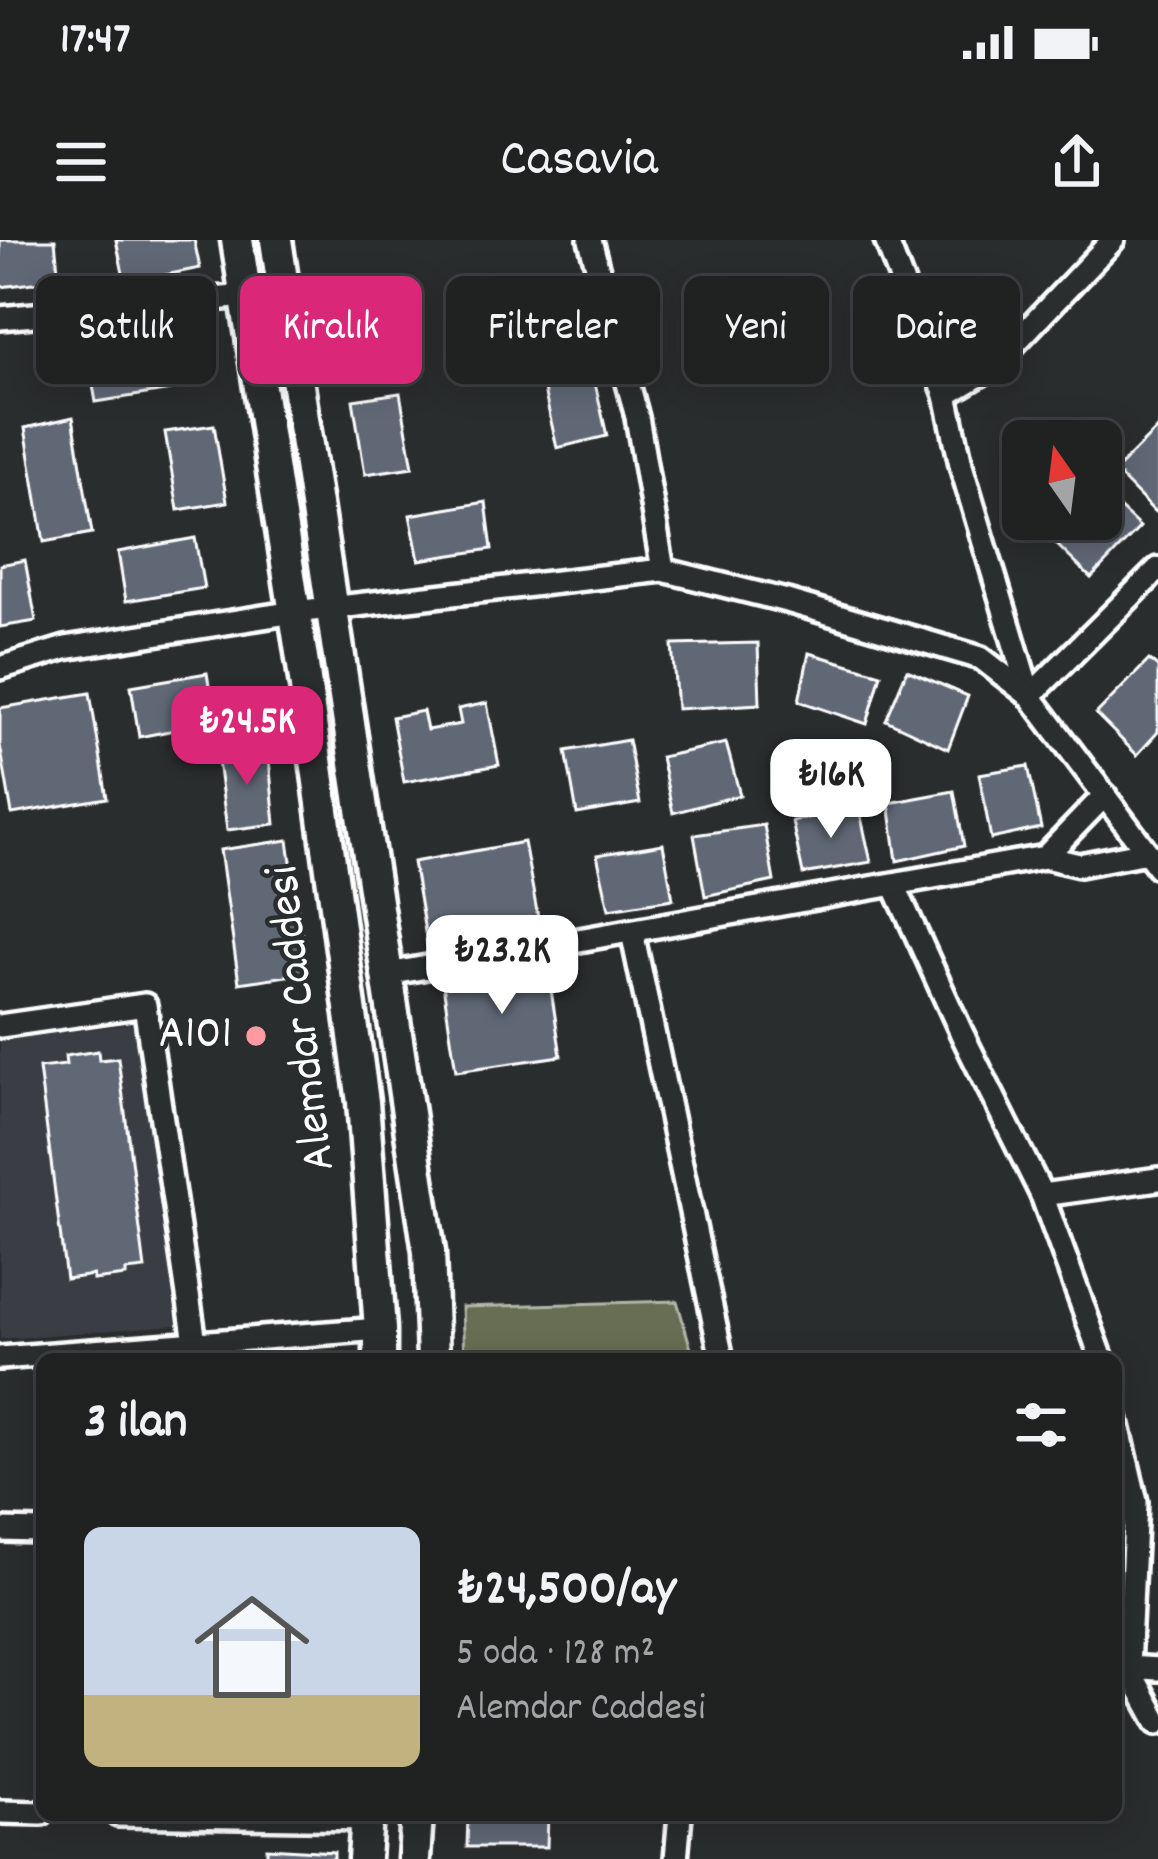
<!DOCTYPE html>
<html lang="tr">
<head>
<meta charset="utf-8">
<style>
	:root { --surface:#202222; --page:#2d2f2f; --text:#f1f3f6; --muted:#a2a4a5; --line:#3d3f40; --accent:#db2777 }
	body { margin:0; font-family:Dekko,sans-serif; background:var(--page); color:var(--text); height:100vh; display:flex; flex-direction:column; font-size:45px; white-space:nowrap }
	* { box-sizing:border-box; margin:0 }
	p { font-size:39px; color:var(--muted) }
	.icon { flex:none; width:66px; height:66px; fill:none; stroke:currentColor; stroke-width:2; stroke-linecap:round; stroke-linejoin:round }
	.map { position:relative; flex:1; overflow:hidden }
	.side { position:absolute; left:36px; top:1113px; width:1086px; height:468px; display:flex; flex-direction:column; background:var(--surface); border-radius:18px; box-shadow:0 6px 30px #0003,0 0 0 3px var(--line) }
	.side>* { flex:none }
	.hud { position:absolute; left:36px; top:36px; width:1086px; height:108px; display:flex; gap:24px }
	.needle { width:78px; rotate:346deg }
	.buttons { position:absolute; left:1002px; top:180px; display:grid; gap:24px }
	.buttons a { display:grid; place-items:center; width:120px; height:120px; border-radius:18px; background:var(--surface); box-shadow:0 6px 30px #0003,0 0 0 3px var(--line); font-size:60px }
	.price { position:absolute; translate:-50% -102px; padding:0 27px; border-radius:24px; background:#fff; color:#222; font-size:39px; line-height:78px; filter:drop-shadow(0 3px 6px #0008) }
	.price::after { content:''; position:absolute; left:50%; top:72px; width:36px; height:27px; margin-left:-18px; background:inherit; clip-path:polygon(0 0,100% 0,50% 100%) }
	.price.selected { background:var(--accent); color:#fff }
	ul { padding:0; list-style:none }
	li { display:flex; align-items:center; gap:36px; height:300px; padding:0 48px }
	li+li { border-top:3px solid var(--line) }
	li span { display:grid; place-items:center; flex:none; width:336px; height:240px; border-radius:18px; color:#555 }
	li>.icon { margin-inline-start:auto }
	span .icon { width:144px; height:144px; fill:#fffc; stroke-width:1 }
	li b { font-size:51px }
	h2 { display:flex; justify-content:space-between; align-items:center; height:144px; padding:0 48px; font-size:51px }
	.pill { padding:0 42px; border-radius:18px; background:var(--surface); box-shadow:0 6px 30px #0003,0 0 0 3px var(--line); font-size:42px; line-height:108px }
	.pill.selected { background:var(--accent); color:#fff }
	.status { display:flex; justify-content:space-between; align-items:center; height:84px; padding:0 60px; background:var(--surface); direction:ltr }
	.status svg { height:33px; fill:currentColor }
	header { display:flex; justify-content:space-between; align-items:center; height:156px; padding:0 48px; background:var(--surface); font-size:54px; font-weight:600 }
	.map>svg:first-child { display:block }
	.built { fill:#3a3e44 }
	.green { fill:#676e53; stroke:#b3b6a9; stroke-width:3 }
	.building { fill:#616776; stroke:#fff; stroke-width:3 }
	.lines { fill:none; stroke-linecap:round; stroke-linejoin:round }
	.minor-casing { stroke:#fff; stroke-width:30 }
	.secondary-casing { stroke:#fff; stroke-width:39 }
	.minor { stroke:#2a2d2e; stroke-width:21 }
	.secondary { stroke:#2a2d2e; stroke-width:30 }
	.poi-dot { fill:#ff9aa2; stroke:#2a2d2e; stroke-width:4.5 }
	.labels { text-anchor:middle; dominant-baseline:central; stroke-width:9; stroke-linejoin:round; paint-order:stroke }
	.street-label { font-size:48px; fill:#fff; stroke:#2a2d2e }
	.poi-label { font-size:48px; fill:#fff; stroke:#2a2d2e; text-anchor:end }
</style>
</head>
<body>
<div class="status"><b>17:47</b><svg viewBox="0 0 49 12"><path d="M0 12V9h3v3zM5 12V6h3v6zM10 12V3h3v9zM15 12V0h3v12zM26 1h20v11H26zM47 4h2v5h-2z"/></svg></div>
<header><svg class="icon" aria-label="menu" viewBox="0 0 24 24"><path d="M4 6h16M4 12h16M4 18h16"/></svg>Casavia<svg class="icon" aria-label="share" viewBox="0 0 24 24"><path d="M12 15V3M7 8l5-5 5 5M5 13v7h14v-7"/></svg></header>
<div class="map">
<svg width="1158" height="1619" viewBox="0 0 1158 1619">
	<rect width="100%" height="100%" fill="#2a2d2e"/>
	<filter id="ink" filterUnits="userSpaceOnUse"><feTurbulence type="fractalNoise" baseFrequency=".00833" numOctaves="2"/><feDisplacementMap in="SourceGraphic" scale="24" xChannelSelector="R" yChannelSelector="G"/><feConvolveMatrix kernelMatrix="1 2 1 2 8 2 1 2 1" color-interpolation-filters="sRGB"/></filter>
	<g filter="url(#ink)">
		<polygon class="built" points="137,783 176,1085 0,1099 0,801"/>
		<polygon class="green" points="677,1061 694,1119 464,1119 462,1067"/>
		<g class="building">
			<polygon points="0,0 55,0 59,40 0,47"/>
			<polygon points="116,0 194,0 200,28 125,43"/>
			<polygon points="163,101 171,150 96,162 87,113"/>
			<polygon points="590,121 607,196 557,208 540,132"/>
			<polygon points="400,153 413,227 365,234 353,160"/>
			<polygon points="73,177 92,293 44,302 25,188"/>
			<polygon points="214,185 227,262 178,270 165,192"/>
			<polygon points="1158,188 1158,269 1155,272 1115,231"/>
			<polygon points="1101,251 1140,287 1091,338 1050,298 1068,279 1101,279"/>
			<polygon points="486,262 492,309 419,320 410,275"/>
			<polygon points="195,298 204,348 126,361 118,312"/>
			<polygon points="25,320 36,381 0,387 0,325"/>
			<polygon points="758,403 760,464 677,469 672,405"/>
			<polygon points="809,413 881,434 867,484 799,461"/>
			<polygon points="1149,420 1158,427 1158,492 1137,515 1096,474"/>
			<polygon points="907,430 968,456 948,509 886,480"/>
			<polygon points="207,433 215,482 139,497 131,446"/>
			<polygon points="90,453 107,558 12,574 0,505 0,468"/>
			<polygon points="487,463 499,525 404,542 392,477 423,471 427,490 461,484 458,469"/>
			<polygon points="628,500 640,563 577,574 566,511"/>
			<polygon points="726,503 740,555 673,573 661,517"/>
			<polygon points="268,508 275,584 227,590 217,513"/>
			<polygon points="1028,526 1041,588 991,599 979,534"/>
			<polygon points="954,551 964,606 897,621 889,563"/>
			<polygon points="859,568 871,622 803,634 792,581"/>
			<polygon points="764,585 774,641 705,656 694,595"/>
			<polygon points="288,600 307,733 239,743 220,610"/>
			<polygon points="524,602 540,688 428,709 413,622"/>
			<polygon points="663,604 673,659 609,669 597,615"/>
			<polygon points="547,723 561,816 456,831 442,738"/>
			<polygon points="98,811 99,820 118,818 145,1029 126,1031 126,1036 93,1040 93,1035 66,1039 39,828 66,825 65,816"/>
			<polygon points="468,1575 548,1575 547,1607 467,1607"/>
			<polygon points="267,1608 334,1612 334,1619 267,1619"/>
		</g>
		<g class="lines">
			<defs>
				<g id="minor">
					<polyline points="590,0 637,177 663,330"/>
					<polyline points="886,0 946,155 962,229 1030,456 1158,329"/>
					<polyline points="0,78 246,56"/>
					<polyline points="946,155 991,128 1113,0"/>
					<polyline points="0,428 65,408 295,372 663,330 787,361 981,418 1030,456 1158,627"/>
					<polyline points="1045,617 1079,625 1147,612"/>
					<polyline points="894,645 962,794 1042,955 1102,1119"/>
					<polyline points="632,692 722,1119"/>
					<polyline points="388,734 1045,617 1105,555"/>
					<polyline points="0,786 145,765 195,1102"/>
					<polyline points="1042,955 1158,939"/>
					<polyline points="0,1118 380,1089"/>
					<polyline points="1116,1177 1136,1262 1128,1427 1158,1482"/>
					<polyline points="0,1290 42,1291"/>
					<polyline points="1121,1421 1128,1427 1158,1429"/>
					<polyline points="0,1572 42,1573"/>
					<polyline points="118,1575 367,1579"/>
					<polyline points="676,1619 680,1575"/>
				</g>
				<g id="secondary">
					<polyline points="237,0 303,425 363,862 380,1089 380,1119"/>
					<polyline points="276,0 429,1012 433,1119"/>
					<polyline points="364,1619 367,1575"/>
					<polyline points="414,1619 417,1575"/>
				</g>
			</defs>
			<use href="#minor" class="minor-casing"/>
			<use href="#secondary" class="secondary-casing"/>
			<use href="#minor" class="minor"/>
			<use href="#secondary" class="secondary"/>
		</g>
	</g>
	<circle class="poi-dot" cx="256" cy="796" r="12"/>
	<g class="labels">
		<g class="street-label">
			<text transform="translate(304 778) rotate(-97)">Alemdar Caddesi</text>
		</g>
		<g class="poi-label">
			<text x="232" y="796">A101</text>
		</g>
	</g>
</svg>
<div class="buttons">
<a><svg class="needle" viewBox="-14 -14 28 28"><path d="M0-13l5 13h-10z" fill="#e53935"/><path d="M0 13l5-13h-10z" fill="#a2a4a5"/></svg></a>
</div>
<b class="price selected" style="left:247px;top:548px">₺24.5K</b>
<b class="price" style="left:831px;top:601px">₺16K</b>
<b class="price" style="left:502px;top:777px">₺23.2K</b>
<div class="hud">
<a class="pill">Satılık</a>
<a class="pill selected">Kiralık</a>
<a class="pill">Filtreler</a>
<a class="pill">Yeni</a>
<a class="pill">Daire</a>
</div>
<section class="side">
<h2>3 ilan<svg class="icon" aria-label="filters" viewBox="0 0 24 24"><path d="M4 7h16M4 17h16"/><circle cx="9" cy="7" r="2"/><circle cx="15" cy="17" r="2"/></svg></h2>
<ul>
<li><span style="background:linear-gradient(#c9d6e8 70%,#c2b280 0)"><svg class="icon" aria-label="home" viewBox="0 0 24 24"><path d="M3 11l9-7 9 7M6 9v11h12V9"/></svg></span><div><b>₺24,500/ay</b><p>5 oda · 128 m²</p><p>Alemdar Caddesi</p></div></li>
</ul>
</section>
</div>
</body>
</html>
